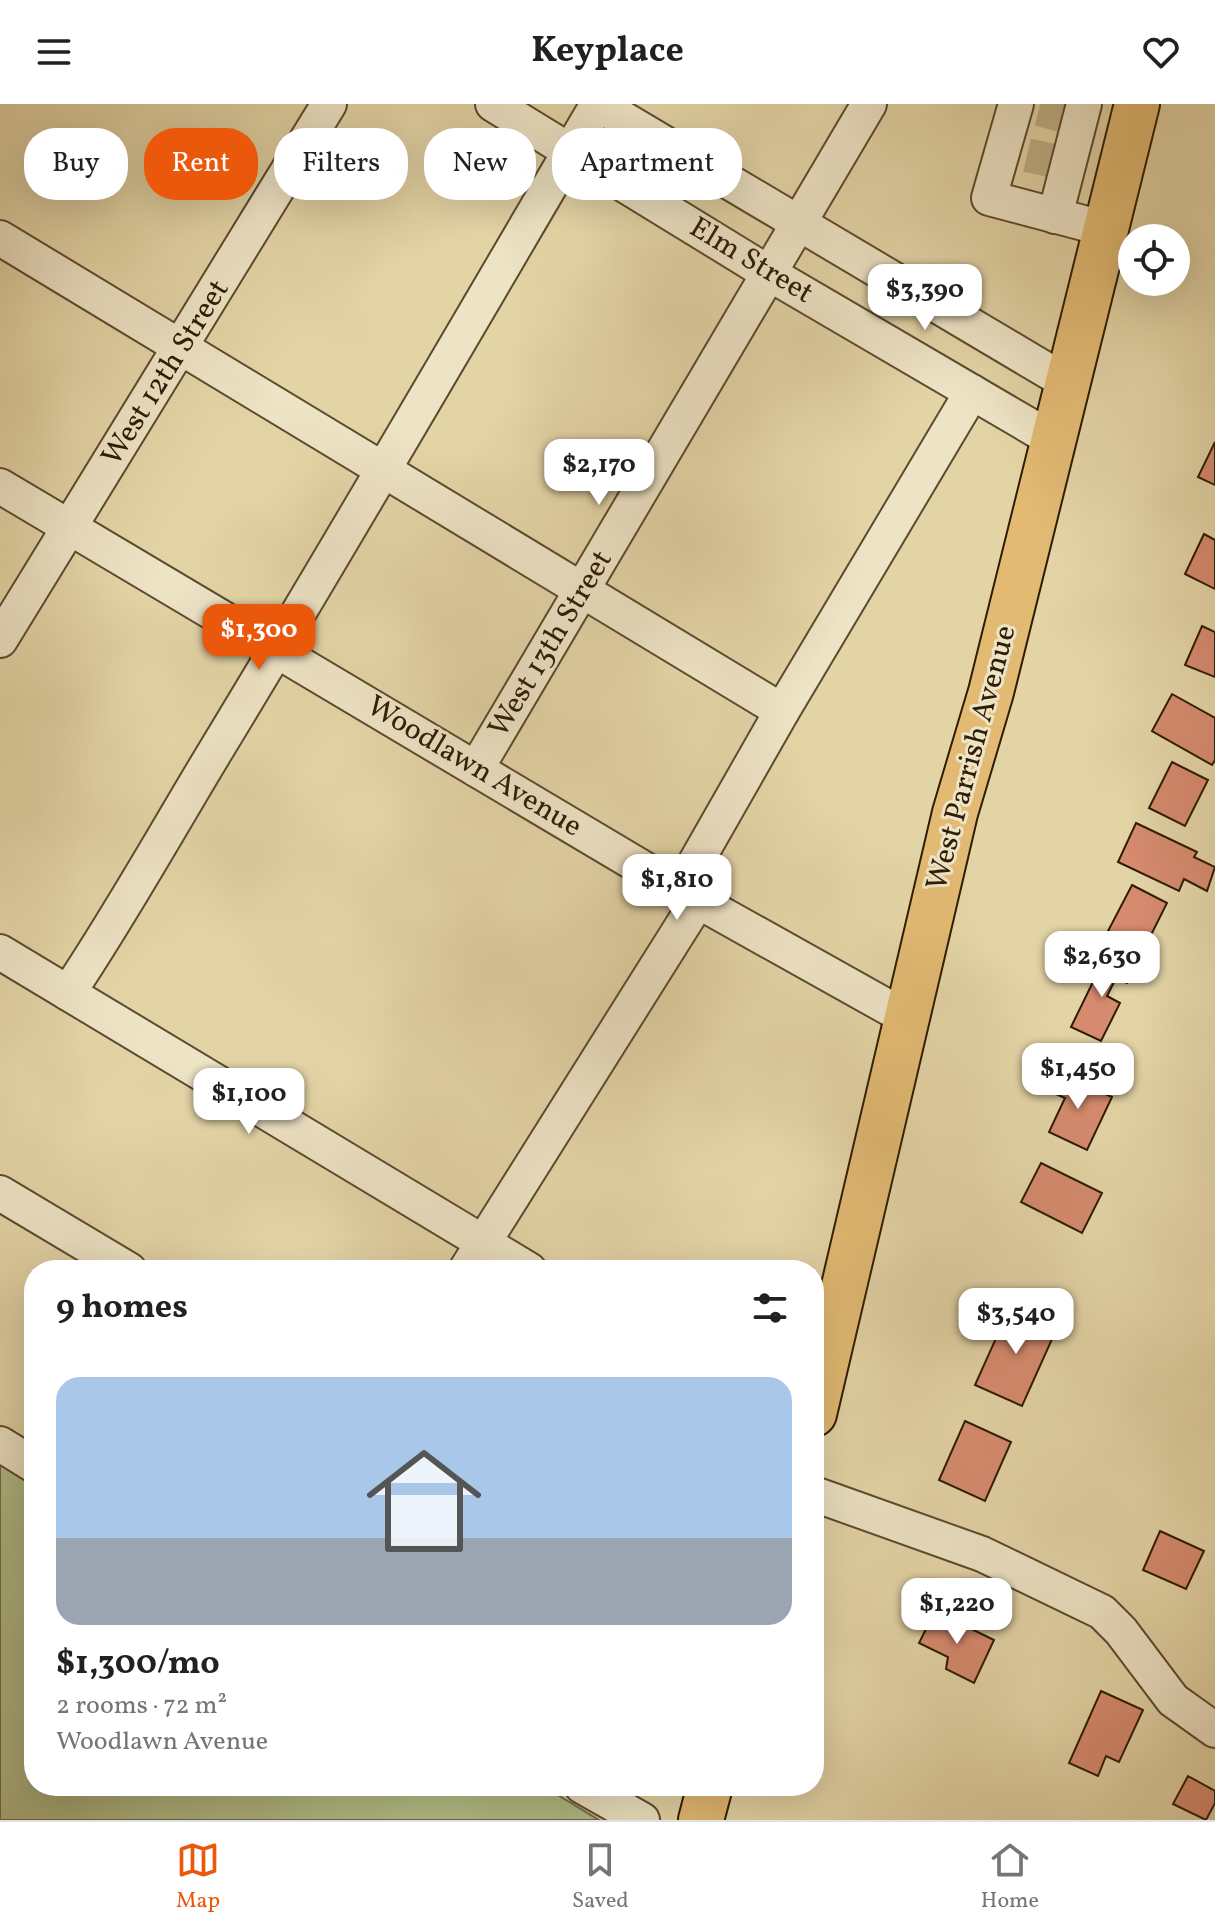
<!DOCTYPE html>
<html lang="en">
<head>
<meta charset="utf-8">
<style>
	:root { --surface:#fff; --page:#f2f2f2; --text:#202124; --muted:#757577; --line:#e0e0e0; --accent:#ea580c }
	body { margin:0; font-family:Vollkorn,serif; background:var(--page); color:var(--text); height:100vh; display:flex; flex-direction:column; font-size:30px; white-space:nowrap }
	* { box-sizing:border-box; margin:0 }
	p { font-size:26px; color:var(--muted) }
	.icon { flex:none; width:44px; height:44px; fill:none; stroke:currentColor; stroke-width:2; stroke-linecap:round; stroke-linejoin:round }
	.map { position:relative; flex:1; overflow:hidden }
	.details { position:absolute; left:24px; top:1156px; width:800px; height:536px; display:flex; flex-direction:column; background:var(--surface); border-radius:32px; box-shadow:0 8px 32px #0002 }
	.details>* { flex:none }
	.banner { position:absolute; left:24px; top:24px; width:800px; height:72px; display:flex; gap:16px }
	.buttons { position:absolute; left:1118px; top:120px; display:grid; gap:16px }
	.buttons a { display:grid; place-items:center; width:72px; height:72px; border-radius:50%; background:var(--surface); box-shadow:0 8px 32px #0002; font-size:40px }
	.price { position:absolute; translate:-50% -68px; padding:0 18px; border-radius:16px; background:#fff; color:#222; font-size:26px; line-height:52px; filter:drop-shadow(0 2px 4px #0008) }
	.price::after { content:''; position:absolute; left:50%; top:48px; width:24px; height:18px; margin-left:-12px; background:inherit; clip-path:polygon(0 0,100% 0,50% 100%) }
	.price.current { background:var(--accent); color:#fff }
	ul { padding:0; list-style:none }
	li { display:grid; align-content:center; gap:16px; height:424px; padding:0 32px }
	li span { display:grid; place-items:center; height:248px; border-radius:24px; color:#555 }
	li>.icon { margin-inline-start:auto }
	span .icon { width:144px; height:144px; fill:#fffc; stroke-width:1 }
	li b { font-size:34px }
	h2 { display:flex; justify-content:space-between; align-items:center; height:96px; padding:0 32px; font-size:34px }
	.pill { padding:0 28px; border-radius:32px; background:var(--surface); box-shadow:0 8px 32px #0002; font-size:28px; line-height:72px }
	.pill.current { background:var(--accent); color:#fff }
	header { display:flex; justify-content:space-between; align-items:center; height:104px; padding:0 32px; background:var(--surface); font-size:36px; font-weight:700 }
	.dock { display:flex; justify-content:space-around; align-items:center; height:112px; border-top:2px solid var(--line); background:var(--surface); font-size:22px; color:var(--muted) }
	.dock a { display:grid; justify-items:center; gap:4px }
	.dock .current { color:var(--accent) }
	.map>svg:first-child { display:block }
	.green { fill:#b1bd89; stroke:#706c48; stroke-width:2 }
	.building { fill:#d68b6f; stroke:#2f1c06; stroke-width:2 }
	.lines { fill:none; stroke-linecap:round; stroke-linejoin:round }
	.minor-tunnel { stroke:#bfaf86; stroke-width:34; stroke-dasharray:34 17; stroke-linecap:butt }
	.minor-casing { stroke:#5c4a2e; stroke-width:38 }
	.major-casing { stroke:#2f1c06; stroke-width:48 }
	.minor { stroke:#ede3c5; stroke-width:34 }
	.major { stroke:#e2ba73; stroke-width:44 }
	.labels { text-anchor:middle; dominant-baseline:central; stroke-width:6; stroke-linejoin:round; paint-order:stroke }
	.street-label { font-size:30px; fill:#2f1c06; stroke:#ede3c5 }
</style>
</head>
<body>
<header><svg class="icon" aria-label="menu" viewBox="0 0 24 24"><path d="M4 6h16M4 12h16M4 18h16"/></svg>Keyplace<svg class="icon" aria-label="heart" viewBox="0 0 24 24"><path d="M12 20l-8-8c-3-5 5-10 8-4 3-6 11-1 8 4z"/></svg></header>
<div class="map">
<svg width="1215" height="1716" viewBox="0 0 1215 1716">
	<rect width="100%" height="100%" fill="#e3d4a6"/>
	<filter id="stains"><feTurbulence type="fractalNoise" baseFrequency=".0025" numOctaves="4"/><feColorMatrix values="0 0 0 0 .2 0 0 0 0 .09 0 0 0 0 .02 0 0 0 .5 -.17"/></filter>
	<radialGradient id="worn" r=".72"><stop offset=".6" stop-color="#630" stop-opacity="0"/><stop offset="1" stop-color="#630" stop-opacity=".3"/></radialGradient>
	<polygon class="green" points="0,1357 34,1377 34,1682 543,1682 599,1716 0,1716"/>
	<g class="building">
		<polygon points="1215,338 1215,381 1198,373"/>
		<polygon points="1204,430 1215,436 1215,485 1185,470"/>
		<polygon points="1202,522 1215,528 1215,573 1185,561"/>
		<polygon points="1172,590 1215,614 1215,656 1212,661 1152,627"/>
		<polygon points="1172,658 1208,676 1185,722 1149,704"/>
		<polygon points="1136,719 1197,748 1194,753 1215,763 1207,787 1184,775 1179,787 1118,758"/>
		<polygon points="1132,781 1167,799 1144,845 1108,827"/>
		<polygon points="1107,849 1134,863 1127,879 1116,874 1107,892 1120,899 1101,937 1071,923"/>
		<polygon points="1058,968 1112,993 1087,1046 1049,1028 1065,994 1049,987"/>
		<polygon points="1041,1059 1102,1089 1082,1129 1021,1098"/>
		<polygon points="1010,1203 1057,1224 1022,1302 975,1281"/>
		<polygon points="965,1317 1011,1338 985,1397 939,1376"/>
		<polygon points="1160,1427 1204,1447 1186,1485 1143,1466"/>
		<polygon points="935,1507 994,1536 974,1579 946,1565 948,1553 919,1539"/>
		<polygon points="1101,1587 1143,1606 1119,1658 1106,1652 1098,1672 1069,1659"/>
		<polygon points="1188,1672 1215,1687 1215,1699 1206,1716 1173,1700"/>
	</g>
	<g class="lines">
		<g class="minor-tunnel">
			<polyline points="1039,5 1069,13"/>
			<polyline points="1027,51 1058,58"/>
		</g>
		<defs>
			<g id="minor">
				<polyline points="493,0 770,170 1052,335"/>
				<polyline points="1016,0 989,94 1106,125"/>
				<polyline points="1055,112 1084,0"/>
				<polyline points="0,134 782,607"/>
				<polyline points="0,382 698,797 909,915"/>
				<polyline points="0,536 329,0"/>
				<polyline points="476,665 869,0"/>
				<polyline points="680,786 782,607 972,288"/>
				<polyline points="0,848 529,1166"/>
				<path d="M68,889C121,810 167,727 216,646C346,432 471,216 598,0L1068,279"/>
				<polyline points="0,1089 129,1166"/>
				<polyline points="466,1166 698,797"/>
				<polyline points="0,1340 34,1361"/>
				<polyline points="814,1390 982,1450 1102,1508 1121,1527 1173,1596 1215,1626"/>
				<polyline points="582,1682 642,1716"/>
			</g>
			<g id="major">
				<polyline points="814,1310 955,709 991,588 1137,0"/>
				<polyline points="701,1716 710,1682"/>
			</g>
		</defs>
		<use href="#minor" class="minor-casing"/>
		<use href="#major" class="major-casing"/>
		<use href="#minor" class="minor"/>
		<use href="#major" class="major"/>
	</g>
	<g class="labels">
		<g class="street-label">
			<text transform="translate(751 157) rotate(31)">Elm Street</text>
			<text transform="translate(166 269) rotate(-58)">West 12th Street</text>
			<text transform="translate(551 540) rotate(-59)">West 13th Street</text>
			<text transform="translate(972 654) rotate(-75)">West Parrish Avenue</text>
			<text transform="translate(474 663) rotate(31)">Woodlawn Avenue</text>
		</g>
	</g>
	<rect width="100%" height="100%" filter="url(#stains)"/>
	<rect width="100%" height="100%" fill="url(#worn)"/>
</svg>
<div class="buttons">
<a><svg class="icon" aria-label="locate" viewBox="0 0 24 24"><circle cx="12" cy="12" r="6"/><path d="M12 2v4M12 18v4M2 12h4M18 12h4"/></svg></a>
</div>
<b class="price" style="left:925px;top:228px">$3,390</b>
<b class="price" style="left:599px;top:403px">$2,170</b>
<b class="price current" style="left:259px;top:568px">$1,300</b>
<b class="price" style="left:677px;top:818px">$1,810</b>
<b class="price" style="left:1102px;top:895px">$2,630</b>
<b class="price" style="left:1078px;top:1007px">$1,450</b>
<b class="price" style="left:249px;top:1032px">$1,100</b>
<b class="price" style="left:1016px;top:1252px">$3,540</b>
<b class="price" style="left:957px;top:1542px">$1,220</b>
<div class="banner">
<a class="pill">Buy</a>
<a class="pill current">Rent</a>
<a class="pill">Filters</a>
<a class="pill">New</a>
<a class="pill">Apartment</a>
</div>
<section class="details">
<h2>9 homes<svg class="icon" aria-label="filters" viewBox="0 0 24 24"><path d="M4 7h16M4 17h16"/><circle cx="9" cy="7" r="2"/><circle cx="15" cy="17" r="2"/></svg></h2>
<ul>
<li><span style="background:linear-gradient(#a9c7e8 65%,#9aa5b1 0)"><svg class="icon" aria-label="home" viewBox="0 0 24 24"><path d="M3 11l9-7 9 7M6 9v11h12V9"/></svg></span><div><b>$1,300/mo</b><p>2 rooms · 72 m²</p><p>Woodlawn Avenue</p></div></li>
</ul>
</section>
</div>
<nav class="dock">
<a class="current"><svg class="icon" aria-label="map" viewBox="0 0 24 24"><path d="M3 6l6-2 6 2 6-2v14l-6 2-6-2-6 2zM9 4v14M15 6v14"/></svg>Map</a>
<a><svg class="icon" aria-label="saved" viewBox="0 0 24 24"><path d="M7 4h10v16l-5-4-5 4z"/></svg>Saved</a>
<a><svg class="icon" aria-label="home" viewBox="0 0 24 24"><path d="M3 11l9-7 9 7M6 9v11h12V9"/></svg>Home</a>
</nav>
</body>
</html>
